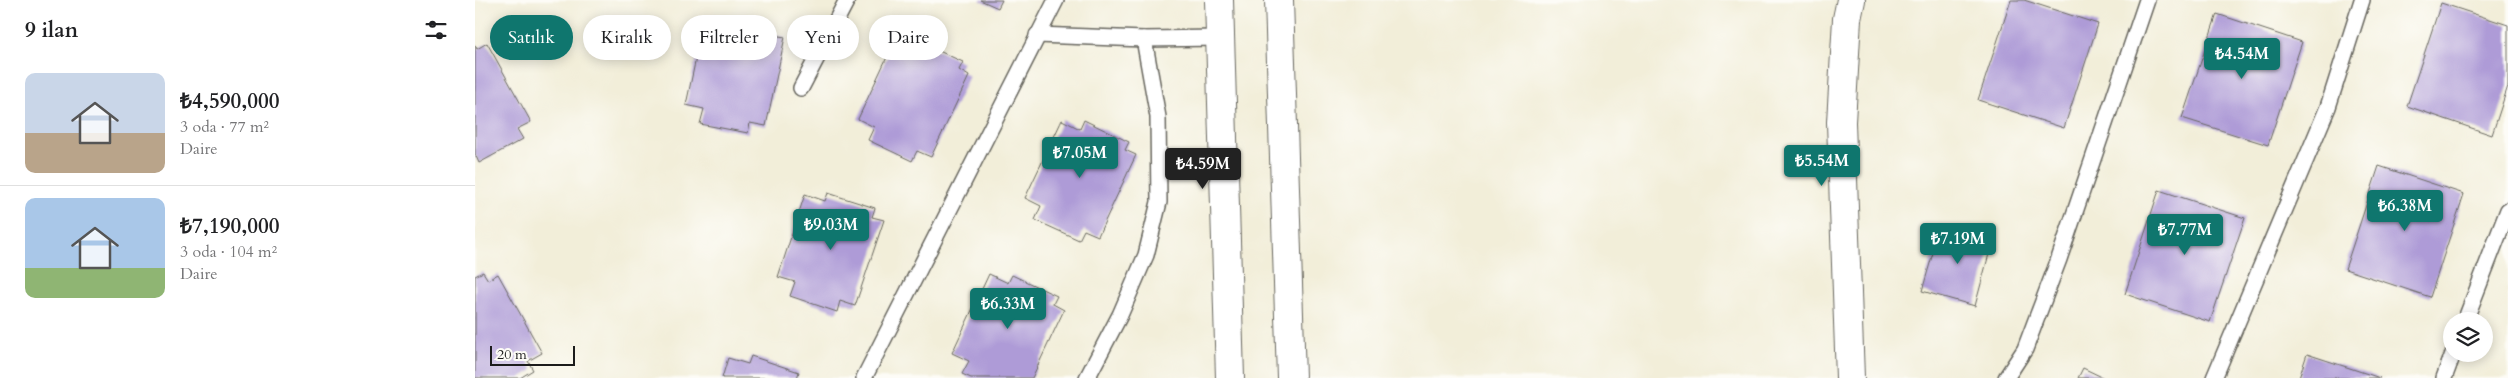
<!DOCTYPE html>
<html lang="tr">
<head>
<meta charset="utf-8">
<style>
	:root { --surface:#fff; --page:#f2f2f2; --text:#202124; --muted:#757577; --line:#e0e0e0; --accent:#0f766e }
	body { margin:0; font-family:Cardo,serif; background:var(--page); color:var(--text); height:100vh; display:flex; flex-direction:column; font-size:19px; white-space:nowrap }
	* { box-sizing:border-box; margin:0 }
	p { font-size:16px; color:var(--muted) }
	.icon { flex:none; width:28px; height:28px; fill:none; stroke:currentColor; stroke-width:2; stroke-linecap:round; stroke-linejoin:round }
	.map { position:relative; flex:1; overflow:hidden }
	.side { display:flex; flex-direction:column; background:var(--surface); width:475px }
	.side>* { flex:none }
	.banner { position:absolute; left:15px; top:15px; width:475px; height:45px; display:flex; gap:10px }
	.tools { position:absolute; left:1968px; top:312px; display:grid; gap:10px }
	.tools a { display:grid; place-items:center; width:50px; height:50px; border-radius:50%; background:var(--surface); box-shadow:0 2px 12px #0003; font-size:25px }
	.scale { position:absolute; left:15px; bottom:12px; width:85px; box-sizing:border-box; padding-left:5px; border:2px solid #1c1c1c; border-top:0; font-size:14px; line-height:18px; white-space:nowrap; color:#1c1c1c; -webkit-text-stroke:4px #fdfcf7; paint-order:stroke }
	.price { position:absolute; translate:-50% -42px; padding:0 11px; border-radius:5px; background:var(--accent); color:#fff; font-size:16px; line-height:32px; filter:drop-shadow(0 1px 2px #0008) }
	.price::after { content:''; position:absolute; left:50%; top:30px; width:15px; height:11px; margin-left:-8px; background:inherit; clip-path:polygon(0 0,100% 0,50% 100%) }
	.price.selected { background:#222; color:#fff }
	ul { padding:0; list-style:none }
	li { display:flex; align-items:center; gap:15px; height:125px; padding:0 25px }
	li+li { border-top:1px solid var(--line) }
	li span { display:grid; place-items:center; flex:none; width:140px; height:100px; border-radius:10px; color:#555 }
	li>.icon { margin-inline-start:auto }
	span .icon { width:60px; height:60px; fill:#fffc; stroke-width:1 }
	li b { font-size:21px }
	h2 { display:flex; justify-content:space-between; align-items:center; height:60px; padding:0 25px; font-size:21px }
	.tag { padding:0 18px; border-radius:22px; background:var(--surface); box-shadow:0 2px 12px #0003; font-size:18px; line-height:45px }
	.tag.selected { background:var(--accent); color:#fff }
	main { display:flex; flex:1; min-height:0 }
	.map>svg:first-child { display:block }
	.building { fill:#ae9bd7 }
	.lines { fill:none; stroke-linecap:round; stroke-linejoin:round }
	.lane-casing { stroke:#67665e; stroke-width:18 }
	.street-casing { stroke:#67665e; stroke-width:30 }
	.secondary-casing { stroke:#67665e; stroke-width:30 }
	.lane { stroke:#fff; stroke-width:15 }
	.street { stroke:#fff; stroke-width:28 }
	.secondary { stroke:#fff; stroke-width:28 }
</style>
</head>
<body>
<main>
<section class="side">
<h2>9 ilan<svg class="icon" aria-label="filters" viewBox="0 0 24 24"><path d="M4 7h16M4 17h16"/><circle cx="9" cy="7" r="2"/><circle cx="15" cy="17" r="2"/></svg></h2>
<ul>
<li><span style="background:linear-gradient(#c9d6e8 60%,#b9a48a 0)"><svg class="icon" aria-label="home" viewBox="0 0 24 24"><path d="M3 11l9-7 9 7M6 9v11h12V9"/></svg></span><div><b>₺4,590,000</b><p>3 oda · 77 m²</p><p>Daire</p></div></li>
<li><span style="background:linear-gradient(#a9c7e8 70%,#8fb573 0)"><svg class="icon" aria-label="home" viewBox="0 0 24 24"><path d="M3 11l9-7 9 7M6 9v11h12V9"/></svg></span><div><b>₺7,190,000</b><p>3 oda · 104 m²</p><p>Daire</p></div></li>
</ul>
</section>
<div class="map">
<svg width="2033" height="378" viewBox="0 0 2033 378">
	<rect width="100%" height="100%" fill="#fdfcf7"/>
	<filter id="ink" filterUnits="userSpaceOnUse"><feTurbulence type="fractalNoise" baseFrequency=".02" numOctaves="2"/><feDisplacementMap in="SourceGraphic" scale="10" xChannelSelector="R" yChannelSelector="G"/><feConvolveMatrix kernelMatrix="1 2 1 2 8 2 1 2 1" color-interpolation-filters="sRGB"/></filter>
	<filter id="wash" filterUnits="userSpaceOnUse"><feTurbulence type="fractalNoise" baseFrequency=".0096" numOctaves="4" result="noise"/><feDisplacementMap in="SourceGraphic" scale="20" xChannelSelector="R" yChannelSelector="G"/><feGaussianBlur stdDeviation="1.12" result="paint"/><feColorMatrix in="noise" values="0 0 0 0 0 0 0 0 0 0 0 0 0 0 0 0 0 1.4 0 .05"/><feComposite in="paint" operator="in"/></filter>
	<g filter="url(#wash)">
		<rect width="100%" height="100%" fill="#f2eed9"/>
		<g id="blocks">
			<g class="building">
				<polygon points="505,0 527,0 523,8"/>
				<polygon points="1536,0 1549,0 1623,24 1589,128 1503,100"/>
				<polygon points="1966,3 2033,25 2033,86 2017,135 1932,106"/>
				<polygon points="1742,14 1827,42 1793,145 1707,118"/>
				<polygon points="251,16 300,26 298,35 310,37 291,126 275,123 273,133 225,124 229,109 211,105 229,20 249,25"/>
				<polygon points="420,40 438,49 442,41 488,62 484,70 494,76 456,157 442,151 437,161 393,140 399,127 383,119"/>
				<polygon points="12,43 56,122 42,129 48,139 4,163 0,154 0,45 2,49"/>
				<polygon points="587,120 605,129 609,120 654,142 650,150 661,155 623,236 609,230 604,240 560,220 566,206 550,198"/>
				<polygon points="1904,166 1989,194 1955,297 1870,269"/>
				<polygon points="1684,190 1770,218 1735,322 1650,294"/>
				<polygon points="353,193 400,208 397,217 409,220 380,306 365,301 362,312 315,296 320,282 303,277 330,194 350,201"/>
				<polygon points="1466,225 1518,239 1500,306 1447,291"/>
				<polygon points="8,272 13,280 23,274 67,353 53,361 58,370 45,378 0,378 0,276"/>
				<polygon points="514,274 533,283 537,275 582,296 578,304 589,310 557,378 496,378 487,374 494,361 477,353"/>
				<polygon points="1832,354 1905,378 1824,378"/>
				<polygon points="276,356 324,372 322,378 247,378 253,358 273,364"/>
				<polygon points="1608,368 1629,378 1603,378"/>
			</g>
		</g>
	</g>
	<g filter="url(#ink)">
		<use href="#blocks" fill-opacity="0" stroke="#67665e" stroke-width="1"/>
		<g class="lines">
			<defs>
				<g id="lane">
					<polyline points="562,35 669,39 745,38"/>
					<polyline points="326,88 372,0"/>
					<polyline points="1990,321 2033,210"/>
					<polyline points="389,378 581,0"/>
					<polyline points="612,378 645,315 671,255 684,202 683,117 669,39"/>
					<polyline points="1531,378 1550,349 1584,259 1672,0"/>
					<polyline points="1739,378 1853,107 1887,0"/>
					<polyline points="1969,378 1978,354"/>
				</g>
				<polyline id="street" points="1375,378 1366,122 1372,19 1376,0"/>
				<g id="secondary">
					<polyline points="744,0 755,378"/>
					<polyline points="804,0 816,378"/>
				</g>
			</defs>
			<use href="#lane" class="lane-casing"/>
			<use href="#street" class="street-casing"/>
			<use href="#secondary" class="secondary-casing"/>
			<use href="#lane" class="lane"/>
			<use href="#street" class="street"/>
			<use href="#secondary" class="secondary"/>
		</g>
	</g>
</svg>
<div class="tools">
<a><svg class="icon" aria-label="layers" viewBox="0 0 24 24"><path d="M12 4l9 5-9 5-9-5zM3 14l9 5 9-5"/></svg></a>
</div>
<div class="scale">20 m</div>
<b class="price" style="left:1767px;top:80px">₺4.54M</b>
<b class="price" style="left:605px;top:179px">₺7.05M</b>
<b class="price" style="left:1347px;top:187px">₺5.54M</b>
<b class="price selected" style="left:728px;top:190px">₺4.59M</b>
<b class="price" style="left:1930px;top:232px">₺6.38M</b>
<b class="price" style="left:356px;top:251px">₺9.03M</b>
<b class="price" style="left:1710px;top:256px">₺7.77M</b>
<b class="price" style="left:1483px;top:265px">₺7.19M</b>
<b class="price" style="left:533px;top:330px">₺6.33M</b>
<div class="banner">
<a class="tag selected">Satılık</a>
<a class="tag">Kiralık</a>
<a class="tag">Filtreler</a>
<a class="tag">Yeni</a>
<a class="tag">Daire</a>
</div>
</div>
</main>
</body>
</html>
